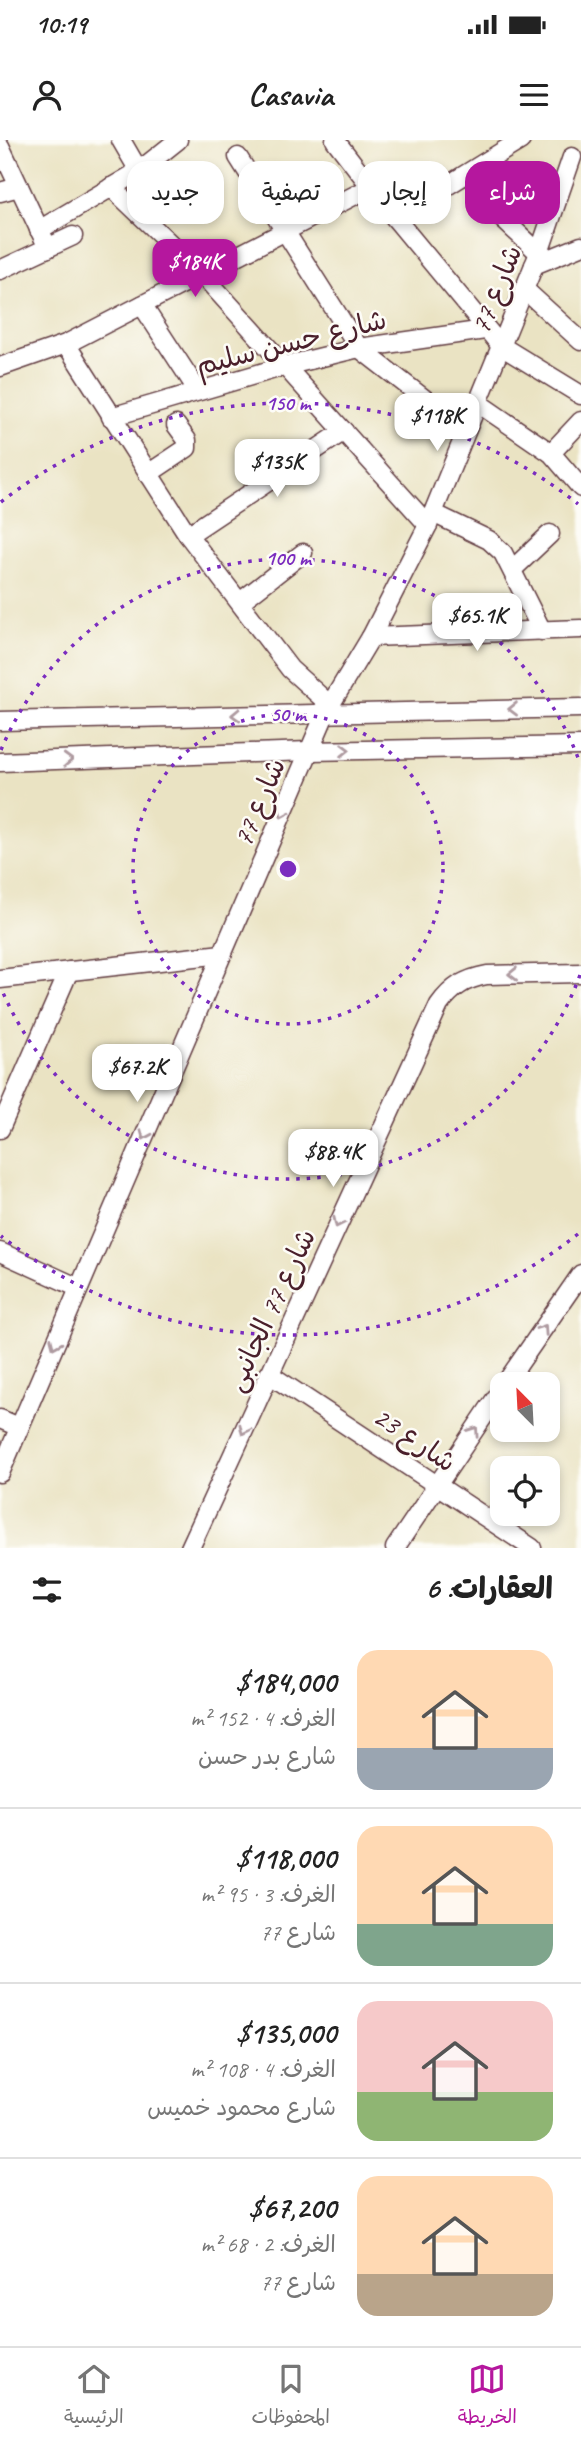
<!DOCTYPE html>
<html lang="ar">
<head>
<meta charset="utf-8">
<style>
	:root { --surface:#fff; --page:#f2f2f2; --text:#222; --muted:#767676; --line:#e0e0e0; --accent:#b5179e }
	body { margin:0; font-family:Caveat,"Playpen Sans Arabic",sans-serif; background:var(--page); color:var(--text); direction:rtl; height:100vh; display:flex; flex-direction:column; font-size:26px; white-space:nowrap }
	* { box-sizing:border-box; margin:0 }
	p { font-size:23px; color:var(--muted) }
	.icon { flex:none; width:38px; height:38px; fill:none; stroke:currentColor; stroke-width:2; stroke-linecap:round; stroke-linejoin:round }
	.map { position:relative; height:1408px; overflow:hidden; direction:ltr }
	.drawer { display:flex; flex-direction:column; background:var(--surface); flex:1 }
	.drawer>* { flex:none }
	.banner { position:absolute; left:21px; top:21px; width:539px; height:63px; direction:rtl; display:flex; gap:14px }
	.needle { width:46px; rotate:336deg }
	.buttons { position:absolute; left:490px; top:1232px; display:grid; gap:14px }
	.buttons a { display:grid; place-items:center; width:70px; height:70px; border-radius:14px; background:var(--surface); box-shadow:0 4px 10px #0003; font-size:35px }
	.price { position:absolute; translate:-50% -60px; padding:0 16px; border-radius:14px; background:#fff; color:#222; font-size:23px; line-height:46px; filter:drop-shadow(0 2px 4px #0008) }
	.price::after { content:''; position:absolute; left:50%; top:42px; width:21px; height:16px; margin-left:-10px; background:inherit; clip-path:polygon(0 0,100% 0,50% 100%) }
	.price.current { background:var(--accent); color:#fff }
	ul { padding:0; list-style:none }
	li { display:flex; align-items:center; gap:21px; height:175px; padding:0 28px }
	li+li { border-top:2px solid var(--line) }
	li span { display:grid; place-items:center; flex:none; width:196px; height:140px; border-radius:21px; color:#555 }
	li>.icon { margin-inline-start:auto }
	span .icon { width:84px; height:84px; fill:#fffc; stroke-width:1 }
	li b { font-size:30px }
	h2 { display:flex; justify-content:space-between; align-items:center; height:84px; padding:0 28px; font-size:30px }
	.tag { padding:0 24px; border-radius:21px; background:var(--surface); box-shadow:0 4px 10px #0003; font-size:24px; line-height:63px }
	.tag.current { background:var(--accent); color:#fff }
	.status { display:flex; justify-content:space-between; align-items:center; height:49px; padding:0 35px; background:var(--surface); direction:ltr }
	.status svg { height:19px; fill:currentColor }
	header { display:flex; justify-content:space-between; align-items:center; height:91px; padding:0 28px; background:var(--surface); font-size:32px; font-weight:800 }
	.tabs { display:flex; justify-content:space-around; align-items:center; height:98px; border-top:2px solid var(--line); background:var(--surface); font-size:19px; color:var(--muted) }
	.tabs a { display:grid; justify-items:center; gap:4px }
	.tabs .current { color:var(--accent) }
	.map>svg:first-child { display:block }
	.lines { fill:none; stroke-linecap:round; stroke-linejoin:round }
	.street-casing { stroke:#623c42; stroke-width:21 }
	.street { stroke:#fff; stroke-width:18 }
	.oneway { stroke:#ae9aa0 }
	.ring { fill:none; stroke:#7b2cbf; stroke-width:3.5; stroke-dasharray:3.5 7 }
	.labels { text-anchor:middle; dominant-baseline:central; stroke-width:5; stroke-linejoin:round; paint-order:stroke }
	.street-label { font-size:28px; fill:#4a1f2b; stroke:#fdfcf7 }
	.centre { fill:#7b2cbf; stroke:#fdfcf7; stroke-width:3.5 }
	.ring-label { font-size:21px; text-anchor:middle; font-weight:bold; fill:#7b2cbf; stroke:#fdfcf7; stroke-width:5; stroke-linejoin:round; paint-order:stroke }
</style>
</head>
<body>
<div class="status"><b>10:19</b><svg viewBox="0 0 49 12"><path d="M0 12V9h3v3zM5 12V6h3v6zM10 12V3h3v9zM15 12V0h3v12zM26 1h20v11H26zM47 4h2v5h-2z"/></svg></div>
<header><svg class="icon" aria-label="menu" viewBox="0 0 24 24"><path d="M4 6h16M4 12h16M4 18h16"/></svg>Casavia<svg class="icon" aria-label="person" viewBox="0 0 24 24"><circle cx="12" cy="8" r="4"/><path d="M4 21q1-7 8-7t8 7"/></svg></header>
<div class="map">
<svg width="581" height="1408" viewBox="0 0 581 1408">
	<rect width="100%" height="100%" fill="#fdfcf7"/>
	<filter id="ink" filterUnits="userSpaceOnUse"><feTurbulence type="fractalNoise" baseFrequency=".0143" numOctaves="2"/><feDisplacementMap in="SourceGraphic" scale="14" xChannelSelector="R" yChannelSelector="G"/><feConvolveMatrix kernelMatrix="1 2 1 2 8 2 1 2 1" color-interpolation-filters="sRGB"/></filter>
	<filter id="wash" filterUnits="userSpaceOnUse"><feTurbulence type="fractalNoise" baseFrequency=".00686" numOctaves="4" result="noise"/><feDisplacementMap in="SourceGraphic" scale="28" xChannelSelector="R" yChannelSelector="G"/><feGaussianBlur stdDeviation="1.57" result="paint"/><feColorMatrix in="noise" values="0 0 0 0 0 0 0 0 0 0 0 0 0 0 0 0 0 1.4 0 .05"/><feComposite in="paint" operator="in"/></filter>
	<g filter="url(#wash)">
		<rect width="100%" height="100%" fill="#eae3c3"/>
	</g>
	<g filter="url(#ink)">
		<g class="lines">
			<defs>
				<g id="street">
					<polyline points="121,0 139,31"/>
					<polyline points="335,0 395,78 501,206 581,255"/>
					<polyline points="0,6 48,108"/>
					<polyline points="238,17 359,208 466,291"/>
					<polyline points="111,47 202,134 428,385"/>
					<polyline points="0,52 19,47"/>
					<polyline points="492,69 539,113"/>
					<polyline points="395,78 521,0"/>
					<polyline points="39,90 139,31 178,0"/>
					<polyline points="534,125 581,106"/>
					<polyline points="0,130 73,96"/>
					<polyline points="524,149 581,201"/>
					<polyline points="142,165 198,251"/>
					<polyline points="66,204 188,395 290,529 330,565"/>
					<polyline points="0,227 66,204 371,47"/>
					<polyline points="478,263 551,313 581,348"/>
					<polyline points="111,277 285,226 359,208 485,190"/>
					<polyline points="551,313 581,281"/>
					<polyline points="148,334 187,308 187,300 176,285"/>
					<polyline points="433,373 489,400 503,413 542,491"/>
					<polyline points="188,395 344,291"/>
					<polyline points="513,429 550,394"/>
					<polyline points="240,462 303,413"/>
					<polyline points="371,497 581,489"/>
					<polyline points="0,581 581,568"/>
					<polyline points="0,622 309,611 581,606"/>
					<polyline points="0,839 222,814"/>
					<polyline points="0,989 69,831"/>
					<polyline points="0,1112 79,1148"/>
					<polyline points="269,1234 532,1408"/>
					<polyline points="505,1244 581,1134"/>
					<polyline points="0,1279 19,1287"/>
					<polyline points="0,1333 326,572 371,497 428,385 539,113 572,17"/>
					<path d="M190,1408L439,865C452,847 465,839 487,835L581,833"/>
					<polyline points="395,1408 502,1249"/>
				</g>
			</defs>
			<use href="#street" class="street-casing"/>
			<use href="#street" class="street"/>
		</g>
		<defs><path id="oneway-chevron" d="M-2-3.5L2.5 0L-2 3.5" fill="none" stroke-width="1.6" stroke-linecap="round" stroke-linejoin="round" transform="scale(1.75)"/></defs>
		<g class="oneway">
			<use href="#oneway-chevron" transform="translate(513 569) rotate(179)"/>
			<use href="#oneway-chevron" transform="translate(236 575) rotate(178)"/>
			<use href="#oneway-chevron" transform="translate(345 610) rotate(-1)"/>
			<use href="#oneway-chevron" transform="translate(68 620) rotate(-2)"/>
			<use href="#oneway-chevron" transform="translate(283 673) rotate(113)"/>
			<use href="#oneway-chevron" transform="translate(513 834) rotate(179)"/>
			<use href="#oneway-chevron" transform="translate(145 995) rotate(113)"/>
			<use href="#oneway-chevron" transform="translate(338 1083) rotate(115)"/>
			<use href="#oneway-chevron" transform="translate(543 1189) rotate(-56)"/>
			<use href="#oneway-chevron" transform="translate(55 1204) rotate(113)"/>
			<use href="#oneway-chevron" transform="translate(244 1290) rotate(115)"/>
			<use href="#oneway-chevron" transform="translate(474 1291) rotate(-56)"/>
		</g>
	</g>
	<g class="ring">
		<circle cx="288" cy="729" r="155"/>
		<path d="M580 835A311 311 0 0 1 1 848M1 610A311 311 0 0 1 580 623"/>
		<path d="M578 1094A466 466 0 0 1 1 1096M1 362A466 466 0 0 1 578 364"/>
	</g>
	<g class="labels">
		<g class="street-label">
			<text transform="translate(496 149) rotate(-68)">شارع 77</text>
			<text transform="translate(291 202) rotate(-14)">شارع حسن سليم</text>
			<text transform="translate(259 662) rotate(-67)">شارع 77</text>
			<text transform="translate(270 1170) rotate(-65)">شارع 77 الجانبى</text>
			<text transform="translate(415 1299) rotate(34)">شارع 23</text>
		</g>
	</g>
	<circle cx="288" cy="729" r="10" class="centre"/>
	<g class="ring-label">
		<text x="288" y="270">150 m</text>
		<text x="288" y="425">100 m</text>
		<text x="288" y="581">50 m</text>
	</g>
</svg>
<div class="buttons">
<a><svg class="needle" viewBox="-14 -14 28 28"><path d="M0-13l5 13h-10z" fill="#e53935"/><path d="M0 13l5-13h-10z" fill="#767676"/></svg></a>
<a><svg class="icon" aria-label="locate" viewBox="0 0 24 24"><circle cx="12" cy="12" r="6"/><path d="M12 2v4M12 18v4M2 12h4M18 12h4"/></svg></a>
</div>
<b class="price current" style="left:195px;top:159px">$184K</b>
<b class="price" style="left:437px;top:313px">$118K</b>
<b class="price" style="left:277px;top:359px">$135K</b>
<b class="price" style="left:477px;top:513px">$65.1K</b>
<b class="price" style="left:137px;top:964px">$67.2K</b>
<b class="price" style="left:333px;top:1049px">$88.4K</b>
<div class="banner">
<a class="tag current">شراء</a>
<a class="tag">إيجار</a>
<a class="tag">تصفية</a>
<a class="tag">جديد</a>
</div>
</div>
<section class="drawer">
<h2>العقارات: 6<svg class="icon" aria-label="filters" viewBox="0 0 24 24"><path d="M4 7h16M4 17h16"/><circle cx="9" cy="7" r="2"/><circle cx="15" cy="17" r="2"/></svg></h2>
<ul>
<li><span style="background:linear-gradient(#ffd9b3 70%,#9aa5b1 0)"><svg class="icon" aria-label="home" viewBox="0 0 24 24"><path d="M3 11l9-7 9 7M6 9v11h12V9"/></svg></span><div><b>$184,000</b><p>الغرف: 4 · 152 m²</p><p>شارع بدر حسن</p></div></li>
<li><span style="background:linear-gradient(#ffd9b3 70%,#7fa58c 0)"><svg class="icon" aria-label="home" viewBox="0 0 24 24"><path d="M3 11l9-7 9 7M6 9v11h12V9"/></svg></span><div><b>$118,000</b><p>الغرف: 3 · 95 m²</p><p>شارع 77</p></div></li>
<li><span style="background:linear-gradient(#f6c9c9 65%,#8fb573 0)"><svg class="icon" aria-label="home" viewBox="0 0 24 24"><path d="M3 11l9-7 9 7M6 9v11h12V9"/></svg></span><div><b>$135,000</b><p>الغرف: 4 · 108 m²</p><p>شارع محمود خميس</p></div></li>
<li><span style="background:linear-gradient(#ffd9b3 70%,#b9a48a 0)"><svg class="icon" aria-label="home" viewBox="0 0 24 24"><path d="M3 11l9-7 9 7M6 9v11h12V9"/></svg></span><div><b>$67,200</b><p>الغرف: 2 · 68 m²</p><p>شارع 77</p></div></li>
</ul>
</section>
<nav class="tabs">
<a class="current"><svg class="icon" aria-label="map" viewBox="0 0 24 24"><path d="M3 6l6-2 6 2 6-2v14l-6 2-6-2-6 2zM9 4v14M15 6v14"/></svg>الخريطة</a>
<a><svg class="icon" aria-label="saved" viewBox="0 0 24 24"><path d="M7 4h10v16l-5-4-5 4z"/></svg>المحفوظات</a>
<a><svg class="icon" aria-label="home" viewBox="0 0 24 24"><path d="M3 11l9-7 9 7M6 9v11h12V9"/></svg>الرئيسية</a>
</nav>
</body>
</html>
